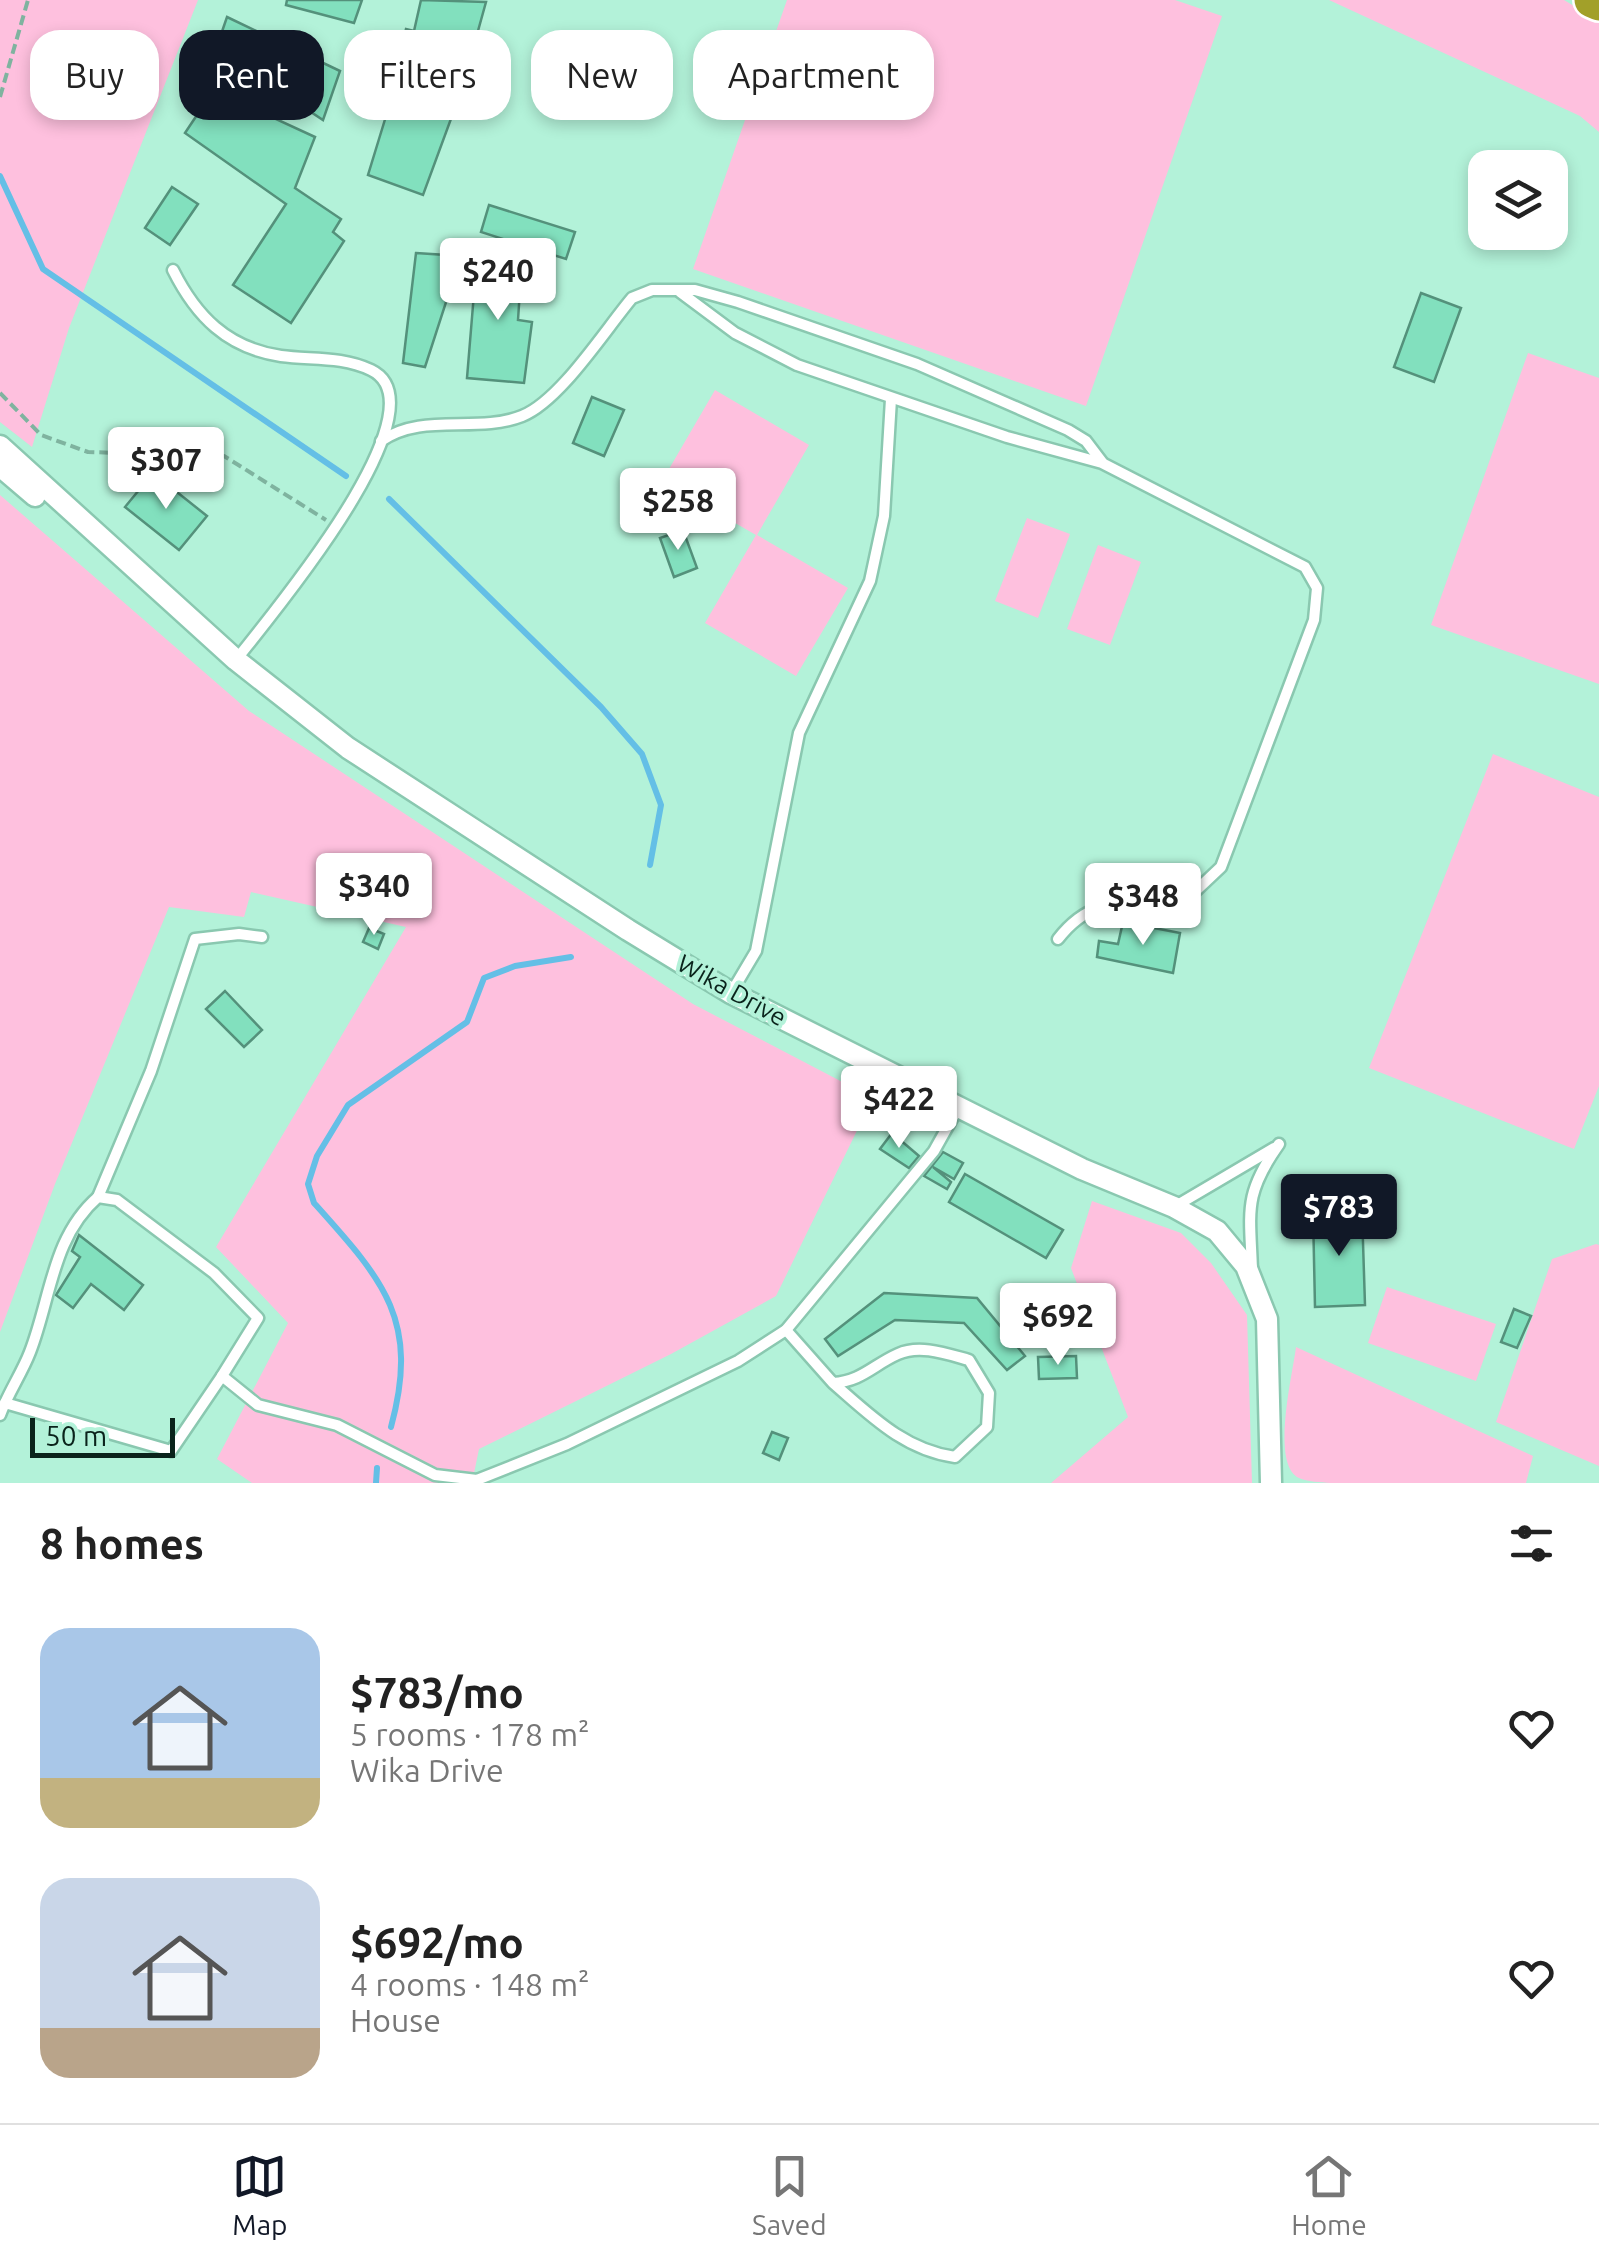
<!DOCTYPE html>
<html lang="en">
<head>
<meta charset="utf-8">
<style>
	:root { --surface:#fff; --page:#f6f6f6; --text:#222; --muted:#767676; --line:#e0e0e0; --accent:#111827 }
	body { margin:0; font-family:Ubuntu,sans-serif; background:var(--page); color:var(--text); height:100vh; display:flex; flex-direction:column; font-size:38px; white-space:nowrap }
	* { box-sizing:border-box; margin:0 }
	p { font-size:32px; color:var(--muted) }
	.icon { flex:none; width:55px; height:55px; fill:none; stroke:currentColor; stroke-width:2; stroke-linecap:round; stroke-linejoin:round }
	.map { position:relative; height:1483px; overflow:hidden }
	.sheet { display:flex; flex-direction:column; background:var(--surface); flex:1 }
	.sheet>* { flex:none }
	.banner { position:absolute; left:30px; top:30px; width:1000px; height:90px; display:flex; gap:20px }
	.buttons { position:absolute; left:1468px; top:150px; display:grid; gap:20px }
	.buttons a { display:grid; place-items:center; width:100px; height:100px; border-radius:20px; background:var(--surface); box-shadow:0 5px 15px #0003; font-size:50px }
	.scale { position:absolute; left:30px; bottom:25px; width:145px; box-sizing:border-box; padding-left:10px; border:5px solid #0a231b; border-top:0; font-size:28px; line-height:35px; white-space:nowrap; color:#0a231b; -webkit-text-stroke:8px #b3f2d9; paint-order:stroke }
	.price { position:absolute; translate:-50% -85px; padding:0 22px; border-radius:10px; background:#fff; color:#222; font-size:32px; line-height:65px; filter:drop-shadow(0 2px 5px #0008) }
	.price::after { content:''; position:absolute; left:50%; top:60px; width:30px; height:22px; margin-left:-15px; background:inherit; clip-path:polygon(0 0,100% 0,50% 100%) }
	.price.active { background:var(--accent); color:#fff }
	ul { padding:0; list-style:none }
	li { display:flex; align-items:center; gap:30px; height:250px; padding:0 40px }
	li span { display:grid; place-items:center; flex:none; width:280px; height:200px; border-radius:30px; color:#555 }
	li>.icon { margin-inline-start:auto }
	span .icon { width:120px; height:120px; fill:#fffc; stroke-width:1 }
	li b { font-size:42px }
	h2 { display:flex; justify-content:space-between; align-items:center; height:120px; padding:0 40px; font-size:42px }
	.pill { padding:0 35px; border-radius:30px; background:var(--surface); box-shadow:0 5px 15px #0003; font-size:35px; line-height:90px }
	.pill.active { background:var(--accent); color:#fff }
	.dock { display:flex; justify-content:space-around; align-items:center; height:140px; border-top:2px solid var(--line); background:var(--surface); font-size:28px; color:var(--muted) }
	.dock a { display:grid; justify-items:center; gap:5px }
	.dock .active { color:var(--accent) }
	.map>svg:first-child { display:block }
	.green { fill:#fec0de }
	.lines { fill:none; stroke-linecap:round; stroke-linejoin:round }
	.stream { stroke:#64bfe6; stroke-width:6 }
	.building { fill:#82e0be; stroke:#54917b; stroke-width:2.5 }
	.lane-casing { stroke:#8ac8b0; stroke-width:15 }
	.street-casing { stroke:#8ac8b0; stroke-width:25 }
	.highway-casing { stroke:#fff; stroke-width:40 }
	.path { stroke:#7fb39f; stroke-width:4; stroke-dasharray:10 5; stroke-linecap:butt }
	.lane { stroke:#fff; stroke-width:10 }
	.street { stroke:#fff; stroke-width:20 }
	.highway { stroke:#a2a029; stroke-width:35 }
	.labels { text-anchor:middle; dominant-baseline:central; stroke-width:8; stroke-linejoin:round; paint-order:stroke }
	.street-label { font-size:25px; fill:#0a231b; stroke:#b3f2d9 }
</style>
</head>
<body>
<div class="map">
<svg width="1599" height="1483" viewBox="0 0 1599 1483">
	<rect width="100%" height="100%" fill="#b3f2d9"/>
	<g class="green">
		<polygon points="0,0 198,0 69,328 32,447 0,422"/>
		<polygon points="787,0 1175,0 1222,16 1086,406 693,269"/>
		<polygon points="1329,0 1564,0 1599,21 1599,132 1580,116"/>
		<polygon points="1528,353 1599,378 1599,684 1431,625"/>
		<polygon points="715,390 809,445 757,535 848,588 796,676 705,623 756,535 662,481"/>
		<polygon points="0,495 249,711 693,1004 873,1098 776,1296 671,1354 479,1449 472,1483 252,1483 217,1459 288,1323 216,1247 406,927 251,892 244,917 169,907 55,1184 0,1332"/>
		<polygon points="1027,518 1070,534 1038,618 995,601"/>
		<polygon points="1098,545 1141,562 1110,645 1067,629"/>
		<polygon points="1493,754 1599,797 1599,1086 1574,1149 1369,1068"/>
		<polygon points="1092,1201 1181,1233 1211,1263 1247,1315 1252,1483 1051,1483 1128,1417 1071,1268"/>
		<polygon points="1596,1244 1599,1245 1599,1466 1496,1422 1552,1259"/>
		<polygon points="1387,1287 1496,1324 1476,1381 1368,1343"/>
		<path d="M1296,1347L1533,1456L1526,1483H1330C1321,1482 1307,1482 1299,1478C1270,1465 1293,1373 1296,1347Z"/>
	</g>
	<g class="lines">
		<g class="stream">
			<polyline points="0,176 43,269 346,476"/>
			<polyline points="389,499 601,707 642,754 661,805 650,865"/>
			<path d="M391,1427C420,1320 384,1281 314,1203L308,1184L317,1156L348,1105L467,1022L484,978L515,966L571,957"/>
			<polyline points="376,1483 377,1468"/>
		</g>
	</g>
	<g class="building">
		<polygon points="287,0 362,0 354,23 286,5"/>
		<polygon points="421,0 486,2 468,67 402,46 406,29 414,31"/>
		<polygon points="227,17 340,71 323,120 216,49"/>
		<polygon points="398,77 459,97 423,195 368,175"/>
		<polygon points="204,86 315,137 295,188 341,219 333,232 344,241 291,323 233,285 286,204 185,133 197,115 187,108"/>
		<polygon points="172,187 198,204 170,245 145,228"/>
		<polygon points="489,205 575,232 566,259 481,232"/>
		<polygon points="416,253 461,256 425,367 403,363"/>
		<polygon points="477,257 522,260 518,320 532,322 524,383 467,378"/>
		<polygon points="1421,293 1461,308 1434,382 1394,367"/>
		<polygon points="592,397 624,410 604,456 573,443"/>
		<polygon points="153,473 207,516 179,550 125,507"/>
		<polygon points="683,530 697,568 674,577 660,538"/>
		<polygon points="1123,922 1180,933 1173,973 1097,957 1099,941 1118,944"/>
		<polygon points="369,928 384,934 378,949 363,942"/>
		<polygon points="225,991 262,1030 244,1047 206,1009"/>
		<polygon points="892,1133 919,1156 909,1168 880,1149"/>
		<polygon points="943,1152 963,1163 954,1179 933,1167 951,1182 947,1189 924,1176"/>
		<polygon points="965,1174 1063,1230 1046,1258 949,1202"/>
		<polygon points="1362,1211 1365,1305 1315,1307 1313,1212"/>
		<polygon points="79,1235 143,1285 124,1310 91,1284 73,1308 56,1295 80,1257 72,1251"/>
		<polygon points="884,1293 977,1298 1025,1356 1007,1370 964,1323 895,1320 838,1356 825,1339"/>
		<polygon points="1514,1309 1531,1316 1517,1348 1501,1342"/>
		<polygon points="1076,1356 1077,1378 1039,1379 1038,1357"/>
		<polygon points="772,1432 788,1438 779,1460 763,1453"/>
	</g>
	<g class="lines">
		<defs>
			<g id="lane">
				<path d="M173,270C196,316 227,348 281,356C311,360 342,356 371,370C448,407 267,620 236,660"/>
				<path d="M680,292L735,333L797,365L1007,437L1102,463L1305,567L1317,588L1314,620L1221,867L1185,901C1131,908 1096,890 1058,939"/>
				<path d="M381,441C423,412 476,434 522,416C560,401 605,330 632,298L652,290H695L738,302L917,364L1068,430L1086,441L1102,462"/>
				<polyline points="731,993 756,951 799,733 870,581 884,516 891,399"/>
				<polyline points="98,1197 151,1071 195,939 239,934 262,937"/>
				<polyline points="1174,1207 1274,1148"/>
				<path d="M1252,1270C1250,1211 1243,1195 1279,1144"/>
				<path d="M786,1330L833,1383C862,1381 873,1365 898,1354C920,1344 947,1354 969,1360L989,1393L987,1427L955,1457C904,1450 870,1415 833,1383"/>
				<polyline points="5,1403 171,1451 222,1376"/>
				<path d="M0,1415C8,1393 22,1373 30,1352C51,1298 52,1237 98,1197L117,1200L214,1273L258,1318L222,1376L258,1405L337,1425L435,1475L477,1480L567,1444L738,1361L786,1330L934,1151L958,1108"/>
			</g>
			<g id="street">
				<polyline points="0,446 236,660 348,748 628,930 731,993 1082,1169 1174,1207 1217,1231 1246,1266 1267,1319 1271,1483"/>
				<polyline points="0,466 35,496"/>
			</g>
			<polyline id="highway" points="1592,0 1599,3"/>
		</defs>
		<use href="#lane" class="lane-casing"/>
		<use href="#street" class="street-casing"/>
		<use href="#highway" class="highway-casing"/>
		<g class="path">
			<polyline points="0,97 28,0"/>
			<polyline points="0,393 41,435 88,452 224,456 326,520"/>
		</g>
		<use href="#lane" class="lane"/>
		<use href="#street" class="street"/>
		<use href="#highway" class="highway"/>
	</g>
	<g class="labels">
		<g class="street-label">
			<text transform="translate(732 990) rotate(29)">Wika Drive</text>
		</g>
	</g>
</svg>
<div class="buttons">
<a><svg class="icon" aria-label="layers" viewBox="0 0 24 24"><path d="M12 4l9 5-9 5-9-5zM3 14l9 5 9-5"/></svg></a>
</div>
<div class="scale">50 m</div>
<b class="price" style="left:498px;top:323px">$240</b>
<b class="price" style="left:166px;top:512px">$307</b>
<b class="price" style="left:678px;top:553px">$258</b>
<b class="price" style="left:374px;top:938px">$340</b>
<b class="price" style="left:1143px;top:948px">$348</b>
<b class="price" style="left:899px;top:1151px">$422</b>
<b class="price active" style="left:1339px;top:1259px">$783</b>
<b class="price" style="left:1058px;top:1368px">$692</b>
<div class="banner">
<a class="pill">Buy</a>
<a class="pill active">Rent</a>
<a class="pill">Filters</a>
<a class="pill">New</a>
<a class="pill">Apartment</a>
</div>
</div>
<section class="sheet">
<h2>8 homes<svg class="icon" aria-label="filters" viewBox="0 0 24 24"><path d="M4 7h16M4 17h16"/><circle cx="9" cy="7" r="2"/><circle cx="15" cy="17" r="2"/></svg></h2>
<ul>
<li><span style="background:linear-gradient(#a9c7e8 75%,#c2b280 0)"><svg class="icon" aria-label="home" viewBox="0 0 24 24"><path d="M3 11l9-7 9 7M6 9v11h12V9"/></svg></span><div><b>$783/mo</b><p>5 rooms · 178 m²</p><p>Wika Drive</p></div><svg class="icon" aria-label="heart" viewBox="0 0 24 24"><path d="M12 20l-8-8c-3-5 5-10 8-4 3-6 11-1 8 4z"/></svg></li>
<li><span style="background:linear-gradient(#c9d6e8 75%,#b9a48a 0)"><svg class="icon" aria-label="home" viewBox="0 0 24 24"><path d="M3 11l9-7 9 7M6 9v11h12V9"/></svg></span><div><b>$692/mo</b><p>4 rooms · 148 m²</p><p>House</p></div><svg class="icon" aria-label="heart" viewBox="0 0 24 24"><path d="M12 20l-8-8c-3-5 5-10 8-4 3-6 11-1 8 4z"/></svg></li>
</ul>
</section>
<nav class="dock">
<a class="active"><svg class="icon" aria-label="map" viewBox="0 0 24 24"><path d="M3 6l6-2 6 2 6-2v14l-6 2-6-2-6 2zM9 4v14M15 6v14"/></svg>Map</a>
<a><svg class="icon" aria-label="saved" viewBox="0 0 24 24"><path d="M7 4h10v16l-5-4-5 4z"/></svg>Saved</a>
<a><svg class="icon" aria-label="home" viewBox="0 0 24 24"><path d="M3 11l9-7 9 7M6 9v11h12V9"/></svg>Home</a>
</nav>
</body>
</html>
